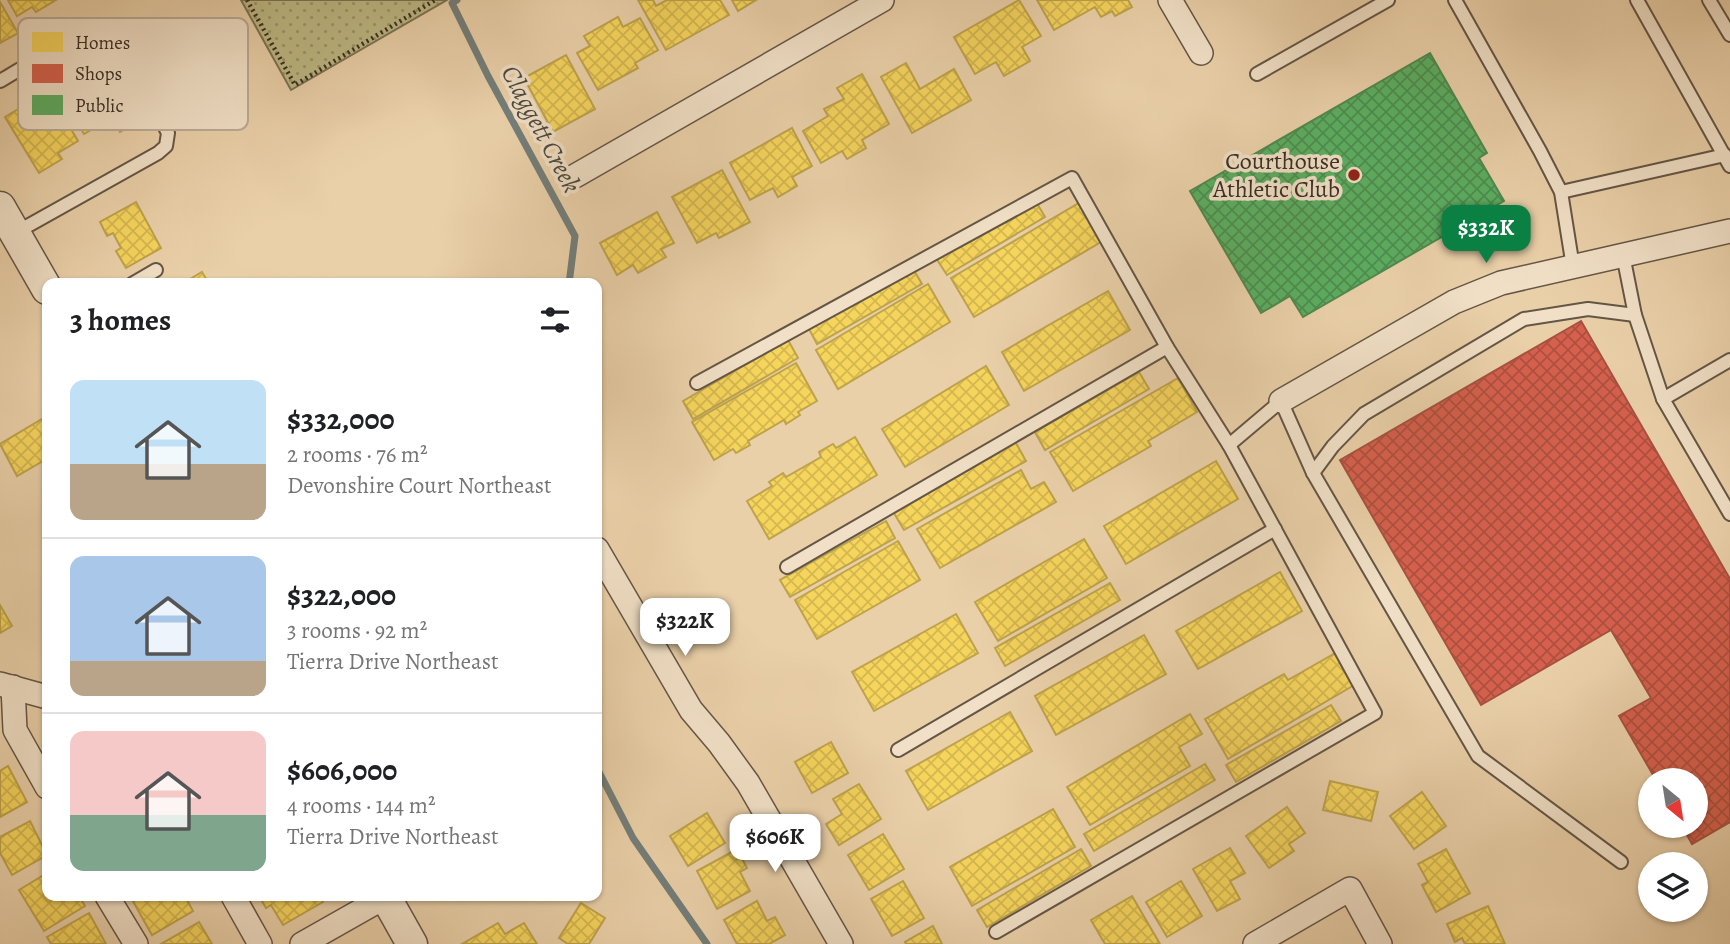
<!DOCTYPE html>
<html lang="en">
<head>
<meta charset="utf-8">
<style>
	:root { --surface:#fff; --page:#f6f6f6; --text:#202124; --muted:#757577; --line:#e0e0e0; --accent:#0b8043 }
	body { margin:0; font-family:Alegreya,serif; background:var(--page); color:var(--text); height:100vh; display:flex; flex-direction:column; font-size:26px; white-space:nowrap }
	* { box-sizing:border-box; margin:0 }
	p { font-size:23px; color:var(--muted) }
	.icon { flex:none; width:38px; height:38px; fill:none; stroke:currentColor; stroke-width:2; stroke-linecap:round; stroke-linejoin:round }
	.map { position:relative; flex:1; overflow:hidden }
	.details { position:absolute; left:42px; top:278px; width:560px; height:623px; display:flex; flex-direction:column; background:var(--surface); border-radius:14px; box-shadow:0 2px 5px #0004 }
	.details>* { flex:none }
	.needle { width:46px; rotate:150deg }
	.tools { position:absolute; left:1638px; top:768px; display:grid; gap:14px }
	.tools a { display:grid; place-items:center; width:70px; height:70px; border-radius:50%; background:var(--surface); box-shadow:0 2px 5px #0004; font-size:35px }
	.price { position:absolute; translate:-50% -60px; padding:0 16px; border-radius:14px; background:#fff; color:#222; font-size:23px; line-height:46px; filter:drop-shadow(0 2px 4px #0008) }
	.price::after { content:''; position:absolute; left:50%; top:42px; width:21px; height:16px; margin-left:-10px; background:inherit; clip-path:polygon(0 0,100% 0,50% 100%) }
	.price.current { background:var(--accent); color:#fff }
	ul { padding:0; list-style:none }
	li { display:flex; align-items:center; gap:21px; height:175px; padding:0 28px }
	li+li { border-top:2px solid var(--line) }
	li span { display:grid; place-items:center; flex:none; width:196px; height:140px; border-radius:14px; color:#555 }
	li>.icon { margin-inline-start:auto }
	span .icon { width:84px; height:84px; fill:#fffc; stroke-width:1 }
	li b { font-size:30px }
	h2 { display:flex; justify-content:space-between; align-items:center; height:84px; padding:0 28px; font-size:30px }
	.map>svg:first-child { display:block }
	.park { fill:url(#park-dots); stroke:#7a7454; stroke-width:2 }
	.homes { fill:url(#homes-cross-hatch); stroke:#bda34b; stroke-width:2 }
	.shops { fill:url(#shops-cross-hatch); stroke:#a75141; stroke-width:2 }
	.public { fill:url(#public-cross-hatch); stroke:#50884f; stroke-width:2 }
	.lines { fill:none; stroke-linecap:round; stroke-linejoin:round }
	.stream { stroke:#737e7a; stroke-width:7 }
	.service-casing { stroke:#645645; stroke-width:16 }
	.minor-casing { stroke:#645645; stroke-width:26 }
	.tertiary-casing { stroke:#645645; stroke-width:33 }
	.path { stroke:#382e24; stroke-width:4.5; stroke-dasharray:2 3.5; stroke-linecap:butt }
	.service { stroke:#f1e0c7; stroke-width:12 }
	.minor { stroke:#f1e0c7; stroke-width:23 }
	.tertiary { stroke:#f1e0c7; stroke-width:30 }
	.poi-dot { fill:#8f2418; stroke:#f1e0c7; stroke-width:2.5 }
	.labels { text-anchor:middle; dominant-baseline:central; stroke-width:7; stroke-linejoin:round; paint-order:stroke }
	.poi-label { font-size:24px; fill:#382e24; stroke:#f1e0c7; text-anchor:end }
	.water-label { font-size:26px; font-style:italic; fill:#4c4941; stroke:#f1e0c7 }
	.key { fill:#f1e0c7; stroke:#baab96; stroke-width:2 }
	.key-label { font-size:19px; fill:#382e24 }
</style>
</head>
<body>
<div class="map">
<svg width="1730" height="944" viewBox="0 0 1730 944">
	<defs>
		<pattern id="park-dots" width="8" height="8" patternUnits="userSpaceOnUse" patternTransform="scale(1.75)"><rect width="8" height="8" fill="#bdb984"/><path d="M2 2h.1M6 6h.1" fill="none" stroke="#9b976c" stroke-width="1.8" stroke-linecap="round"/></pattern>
		<pattern id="homes-cross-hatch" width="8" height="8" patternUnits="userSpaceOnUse" patternTransform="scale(1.75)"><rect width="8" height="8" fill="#f6d55c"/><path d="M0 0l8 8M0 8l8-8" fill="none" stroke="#d4b750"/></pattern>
		<pattern id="shops-cross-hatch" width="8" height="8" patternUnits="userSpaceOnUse" patternTransform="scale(1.75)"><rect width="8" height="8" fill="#d6604d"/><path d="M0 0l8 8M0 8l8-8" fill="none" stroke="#af5040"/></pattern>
		<pattern id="public-cross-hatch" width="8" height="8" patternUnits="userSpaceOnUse" patternTransform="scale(1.75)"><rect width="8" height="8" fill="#5aae61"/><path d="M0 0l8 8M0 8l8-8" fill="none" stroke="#4b8e50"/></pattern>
	</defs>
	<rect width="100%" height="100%" fill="#ead0a9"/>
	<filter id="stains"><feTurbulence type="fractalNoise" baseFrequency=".00286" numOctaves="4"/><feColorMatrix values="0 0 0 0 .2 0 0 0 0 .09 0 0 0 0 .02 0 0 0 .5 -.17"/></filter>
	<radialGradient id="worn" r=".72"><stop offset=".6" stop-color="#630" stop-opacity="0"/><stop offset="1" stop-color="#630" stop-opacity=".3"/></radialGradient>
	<polygon class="park" points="241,0 447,0 291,90"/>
	<g class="homes">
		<polygon points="8,0 56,0 36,12 32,7 17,16"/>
		<polygon points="638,0 653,0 656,6 667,0 720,0 729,15 666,50"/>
		<polygon points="732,0 756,0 738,11"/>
		<polygon points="1019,0 1041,36 1022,47 1030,61 1004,76 996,62 975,74 954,37"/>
		<polygon points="1037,0 1128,0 1132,7 1115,16 1112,11 1101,17 1095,7 1054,30"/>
		<polygon points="0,2 18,33 0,43"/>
		<polygon points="618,17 623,27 640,18 658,50 635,63 638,68 598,90 577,53 590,46 584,36"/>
		<polygon points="566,55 595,109 553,132 524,78"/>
		<polygon points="906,63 920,89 954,69 971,100 912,133 881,77"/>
		<polygon points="109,72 122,95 128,91 144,118 120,132 112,118 84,134 63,100"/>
		<polygon points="862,74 889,124 862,140 866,148 847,159 842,151 821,163 803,131 828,116 824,109 844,99 837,88"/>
		<polygon points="48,91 78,141 58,153 62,159 39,173 5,117"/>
		<polygon points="792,128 812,166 792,177 797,186 778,197 773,188 750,200 730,163"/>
		<polygon points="722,170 750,222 719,238 716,233 697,243 672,197"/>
		<polygon points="1035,200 1045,217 947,275 936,258"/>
		<polygon points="136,202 161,248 126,268 116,251 121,248 113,233 107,236 100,222"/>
		<polygon points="1079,203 1101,242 974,317 951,278"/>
		<polygon points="657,212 674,243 661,249 666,257 638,273 633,265 617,275 600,243"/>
		<polygon points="912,267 922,284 817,344 808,327"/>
		<polygon points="202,272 209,284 182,284"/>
		<polygon points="928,284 950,322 838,389 816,350"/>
		<polygon points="1108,291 1130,330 1024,391 1002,352"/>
		<polygon points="788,340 798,358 693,419 683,401"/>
		<polygon points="796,363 817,401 798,412 800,415 786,424 784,420 748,441 750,445 736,453 733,449 714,460 692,422"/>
		<polygon points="986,366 1009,405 905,467 882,429"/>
		<polygon points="1139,372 1149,389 1045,450 1035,432"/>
		<polygon points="1178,378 1197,412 1148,441 1151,446 1073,491 1050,452"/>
		<polygon points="47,416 47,468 43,461 17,476 0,444"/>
		<polygon points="855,437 877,475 769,539 747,501 772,486 769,482 783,473 786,477 821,457 819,452 833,444 836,448"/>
		<polygon points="1016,443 1026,461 904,530 894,513"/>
		<polygon points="1216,461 1238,499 1126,564 1104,526"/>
		<polygon points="1021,470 1031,489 1044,482 1056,502 940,568 917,529"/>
		<polygon points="886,521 895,538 790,597 780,580"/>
		<polygon points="1084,539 1107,578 998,641 975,602"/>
		<polygon points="898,541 920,580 817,639 795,600"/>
		<polygon points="1280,572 1302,611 1198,669 1176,631"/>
		<polygon points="1110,583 1120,600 1005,666 995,648"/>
		<polygon points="0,605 12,626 0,633"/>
		<polygon points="956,614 978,653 874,711 852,672"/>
		<polygon points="1144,635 1166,674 1056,735 1035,696"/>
		<polygon points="1337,652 1356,684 1228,759 1205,719 1284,674 1288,680"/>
		<polygon points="1331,705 1341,721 1236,782 1226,765"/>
		<polygon points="1010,712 1032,751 928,810 906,771"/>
		<polygon points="1190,714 1202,734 1179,747 1190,766 1090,825 1067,787"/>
		<polygon points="831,742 848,773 812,793 795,762"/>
		<polygon points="1205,764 1215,780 1094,851 1084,834"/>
		<polygon points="8,766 27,802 0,817 0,771"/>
		<polygon points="1330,781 1378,792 1371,821 1323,810"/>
		<polygon points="859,784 881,819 839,845 826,824 842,814 833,799"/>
		<polygon points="1422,792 1446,826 1414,849 1390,816"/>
		<polygon points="1287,807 1305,833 1289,844 1294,851 1269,868 1246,836"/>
		<polygon points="1053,809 1075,847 972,906 950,867"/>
		<polygon points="707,813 725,843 688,866 670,836"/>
		<polygon points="30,821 47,855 12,875 0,853 0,837"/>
		<polygon points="883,834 904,869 869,890 848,855"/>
		<polygon points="1230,848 1245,873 1230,881 1240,899 1217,911 1193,869"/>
		<polygon points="737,849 747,868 740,872 750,891 717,909 697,871"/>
		<polygon points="1081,849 1091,866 987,927 977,910"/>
		<polygon points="1446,849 1470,893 1436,912 1422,885 1428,882 1418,864"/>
		<polygon points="47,873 47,896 79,896 85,906 44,931 19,890"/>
		<polygon points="903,881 924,918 892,936 871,899"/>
		<polygon points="1181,881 1202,916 1167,937 1146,902"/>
		<polygon points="130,896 185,896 193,911 152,935"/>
		<polygon points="259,896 319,896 323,902 283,925 271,905 266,908"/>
		<polygon points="1132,896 1160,944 1105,944 1091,920"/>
		<polygon points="757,901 767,921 775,917 785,935 769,944 737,944 724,920"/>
		<polygon points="581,903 605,918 589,944 568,944 559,938"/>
		<polygon points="1488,906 1505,944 1465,944 1462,938 1455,942 1447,924"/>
		<polygon points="89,913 106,944 51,944 47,937"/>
		<polygon points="199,922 212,944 161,944"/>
		<polygon points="498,923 505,934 524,923 537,944 462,944"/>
		<polygon points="933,926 942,944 906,944 905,942"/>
	</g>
	<polygon class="shops" points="1581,321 1730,579 1730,822 1692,844 1682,826 1696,826 1696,780 1656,780 1619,716 1651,698 1611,630 1481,705 1340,460"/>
	<polygon class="public" points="1430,53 1487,153 1479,158 1504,201 1303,317 1290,296 1261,313 1190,191"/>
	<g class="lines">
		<g class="stream">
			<polyline points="457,0 452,3 488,76 575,236 569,284"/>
			<polyline points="597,768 633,838 707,944"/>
		</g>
		<defs>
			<g id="service">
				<polyline points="1455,0 1540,151 1561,192 1573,267"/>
				<polyline points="1637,0 1730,166"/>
				<polyline points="1709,0 1730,35"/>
				<polyline points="1257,74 1388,0"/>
				<path d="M0,81C21,69 83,28 105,32C113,33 116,40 121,46L168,133L166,146L158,153L15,233"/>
				<polyline points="1561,192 1725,155"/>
				<polyline points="1623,255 1635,315 1663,399"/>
				<polyline points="132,284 156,270"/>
				<polyline points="1730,360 1663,399 1730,514"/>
				<polyline points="697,383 1072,178 1167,347 1229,445 1281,401 1313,473 1478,756 1621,862"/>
				<polyline points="1313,473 1333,446 1364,414 1524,319 1588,309 1635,315"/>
				<polyline points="787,567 1167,347"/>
				<polyline points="898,750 1275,529"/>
				<polyline points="996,932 1375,713 1229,445"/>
			</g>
			<g id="minor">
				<polyline points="1170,0 1201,53"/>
				<polyline points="575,176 882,0"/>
				<polyline points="1281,401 1454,302 1501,283 1730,231"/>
				<polyline points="597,549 691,710 719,743 748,783 841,944"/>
				<polyline points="0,684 47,697"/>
				<polyline points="13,687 15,730 47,787"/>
				<polyline points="107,896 136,944"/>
				<polyline points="233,896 260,944"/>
				<polyline points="302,944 385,897"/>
				<polyline points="1255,944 1350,889 1380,944"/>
			</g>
			<g id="tertiary">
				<polyline points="0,207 47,289"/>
				<polyline points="385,896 412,944"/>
			</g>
		</defs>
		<use href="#service" class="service-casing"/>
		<use href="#minor" class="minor-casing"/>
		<use href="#tertiary" class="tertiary-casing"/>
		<polyline class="path" points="247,0 295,85 435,0"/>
		<use href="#service" class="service"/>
		<use href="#minor" class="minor"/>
		<use href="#tertiary" class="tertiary"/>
	</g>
	<circle class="poi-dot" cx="1354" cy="175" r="7"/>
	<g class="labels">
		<g class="poi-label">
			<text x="1340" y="161">Courthouse<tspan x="1340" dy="28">Athletic Club</tspan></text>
		</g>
		<g class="water-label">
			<text transform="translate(541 129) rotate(62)">Claggett Creek</text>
		</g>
	</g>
	<rect x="18" y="18" width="230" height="112" rx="10" class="key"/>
	<rect x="32" y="32" width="31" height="20" fill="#f6d55c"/>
	<rect x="32" y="64" width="31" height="19" fill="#d6604d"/>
	<rect x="32" y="95" width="31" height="20" fill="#5aae61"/>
	<g class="key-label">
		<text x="75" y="49">Homes</text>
		<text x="75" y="80">Shops</text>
		<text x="75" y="112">Public</text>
	</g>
	<rect width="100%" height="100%" filter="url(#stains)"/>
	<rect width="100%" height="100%" fill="url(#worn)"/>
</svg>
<div class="tools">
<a><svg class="needle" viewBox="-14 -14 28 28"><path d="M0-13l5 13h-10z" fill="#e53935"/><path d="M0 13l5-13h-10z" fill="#757577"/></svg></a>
<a><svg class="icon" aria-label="layers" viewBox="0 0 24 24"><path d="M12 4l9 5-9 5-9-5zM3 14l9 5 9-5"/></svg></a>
</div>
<b class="price current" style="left:1486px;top:265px">$332K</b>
<b class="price" style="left:685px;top:658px">$322K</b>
<b class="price" style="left:775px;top:874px">$606K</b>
<section class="details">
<h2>3 homes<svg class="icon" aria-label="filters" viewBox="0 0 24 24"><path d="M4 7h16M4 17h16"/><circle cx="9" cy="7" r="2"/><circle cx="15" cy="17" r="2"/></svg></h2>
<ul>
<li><span style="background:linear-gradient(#bfe0f5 60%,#b9a48a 0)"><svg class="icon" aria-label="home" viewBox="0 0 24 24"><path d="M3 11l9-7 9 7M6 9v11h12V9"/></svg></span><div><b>$332,000</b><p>2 rooms · 76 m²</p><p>Devonshire Court Northeast</p></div></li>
<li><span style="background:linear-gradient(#a9c7e8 75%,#b9a48a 0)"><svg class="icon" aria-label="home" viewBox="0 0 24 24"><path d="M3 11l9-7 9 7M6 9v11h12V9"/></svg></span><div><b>$322,000</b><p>3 rooms · 92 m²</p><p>Tierra Drive Northeast</p></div></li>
<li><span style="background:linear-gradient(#f6c9c9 60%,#7fa58c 0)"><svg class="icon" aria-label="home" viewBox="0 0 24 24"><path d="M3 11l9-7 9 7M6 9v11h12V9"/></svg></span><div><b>$606,000</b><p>4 rooms · 144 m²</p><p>Tierra Drive Northeast</p></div></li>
</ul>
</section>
</div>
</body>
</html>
